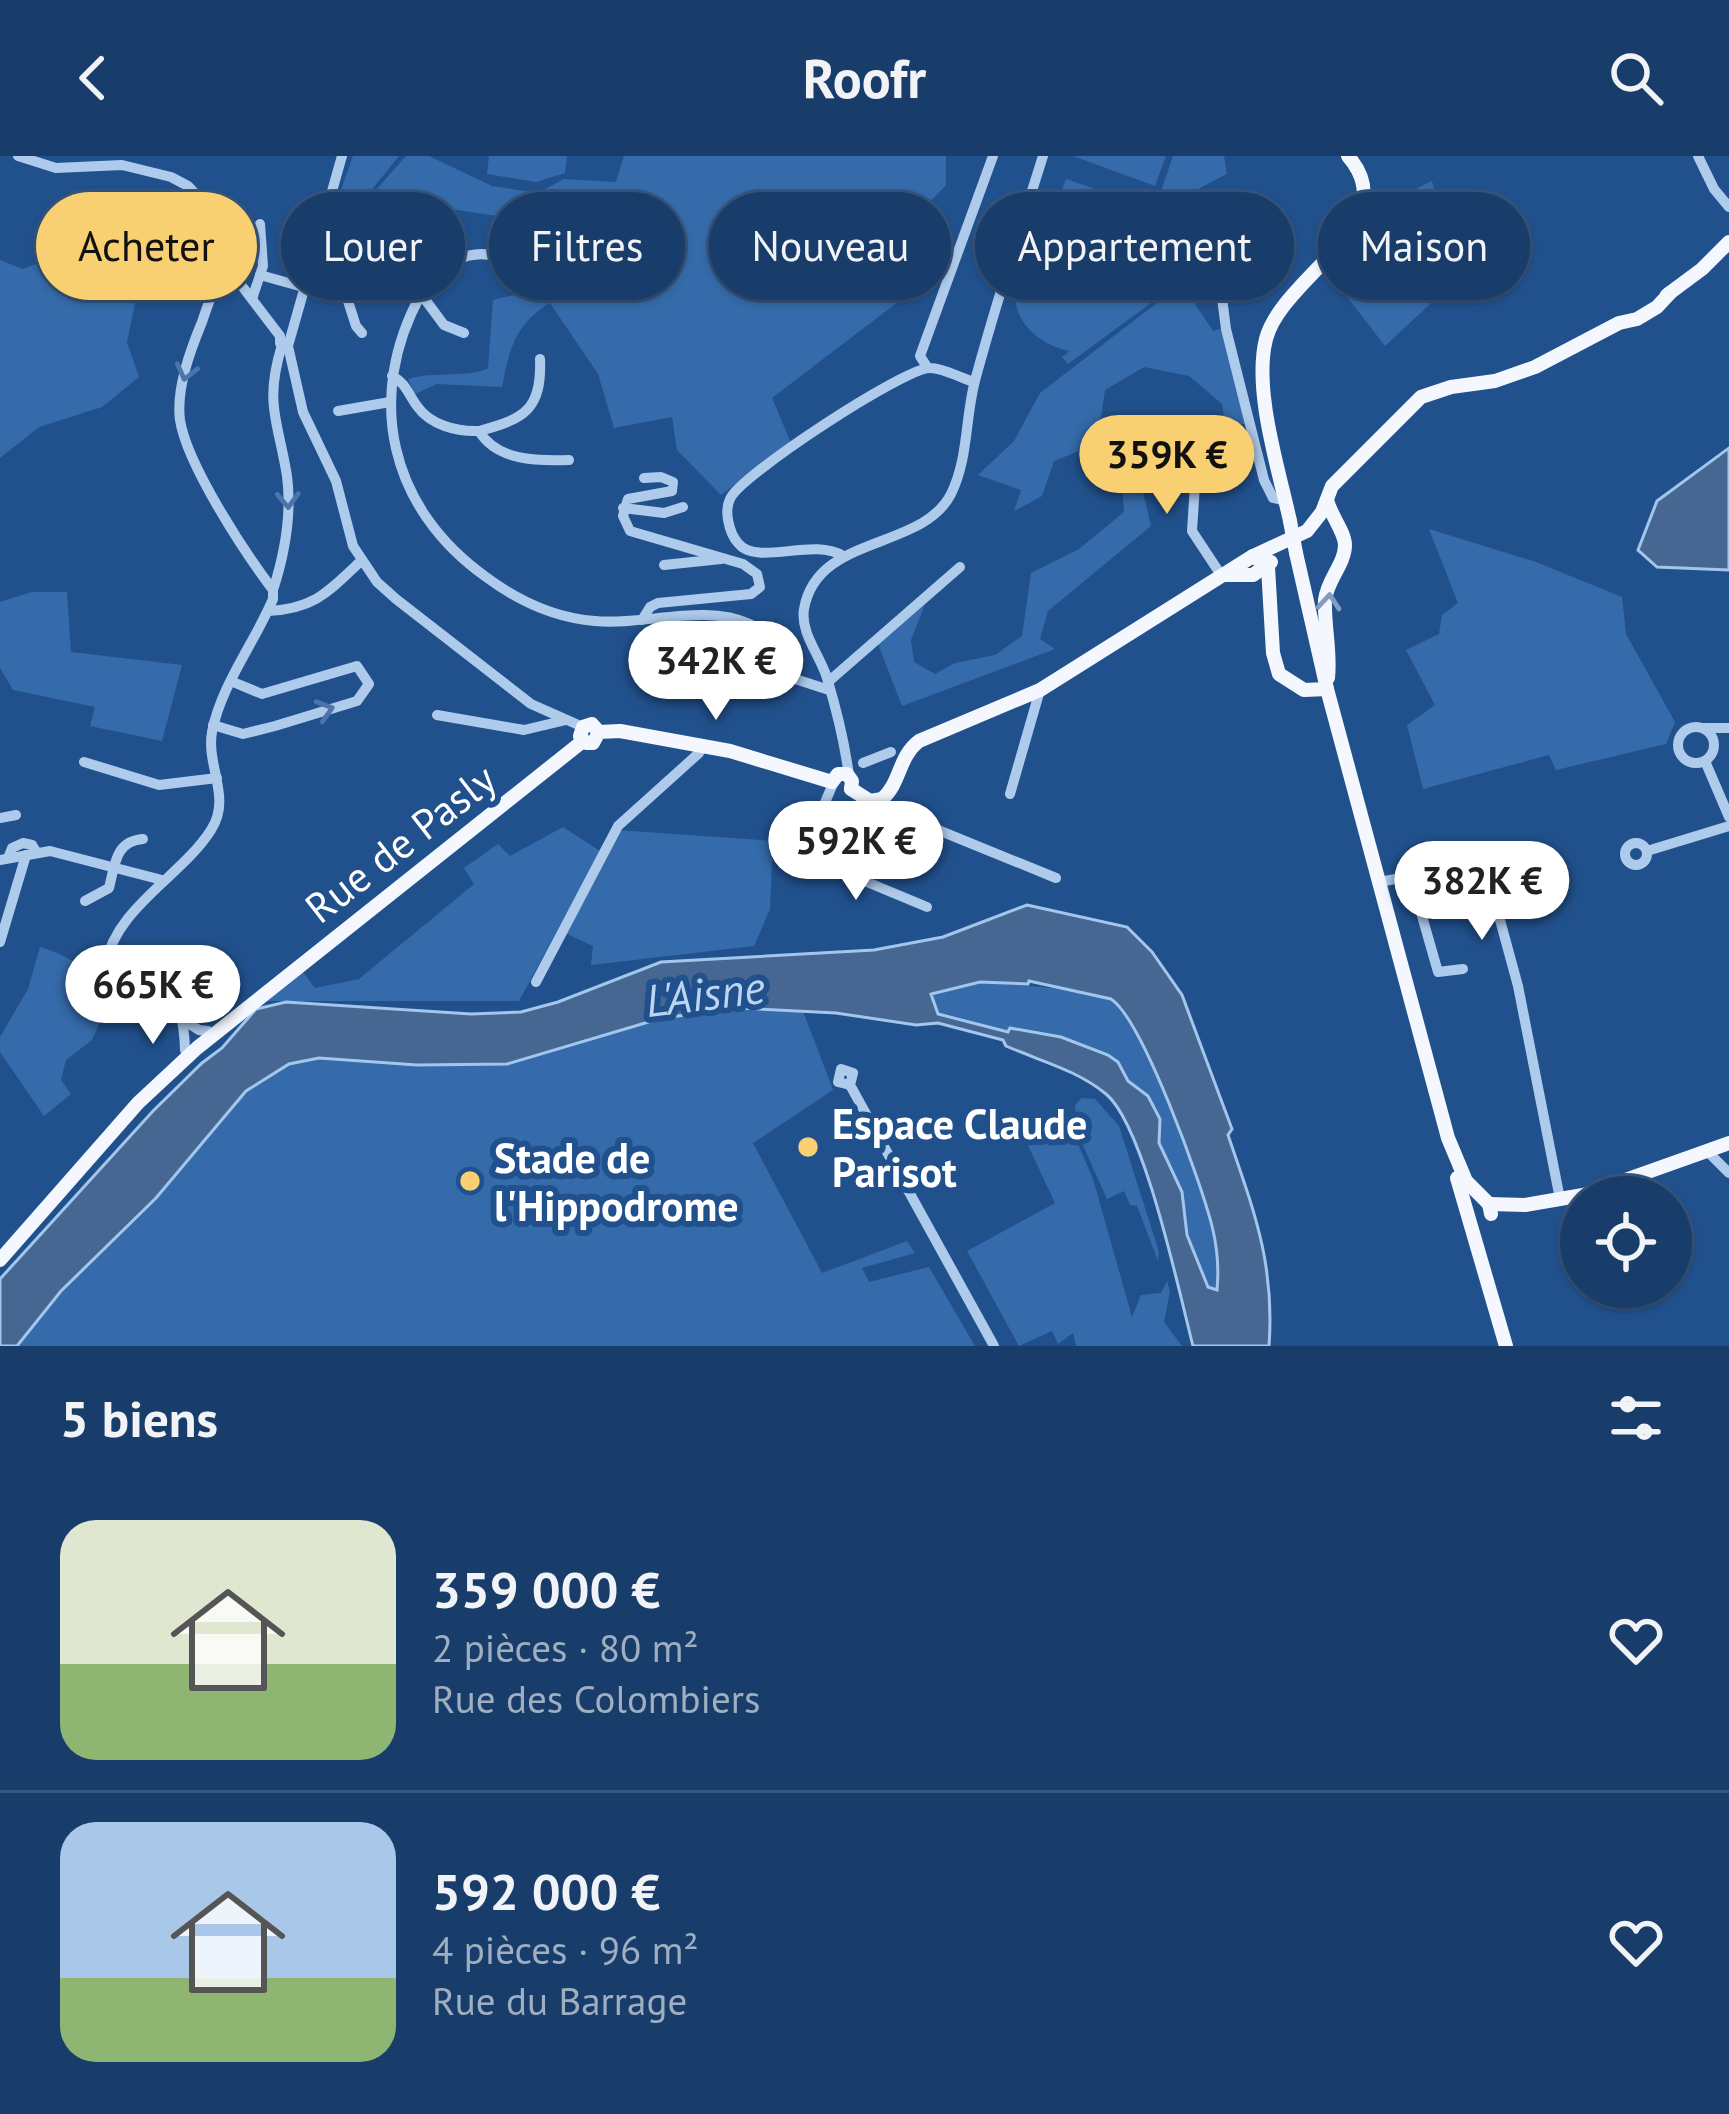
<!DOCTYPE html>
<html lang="fr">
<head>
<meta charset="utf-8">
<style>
	:root { --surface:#193d6a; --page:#264872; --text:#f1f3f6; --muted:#9faec1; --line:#37567e; --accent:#f8cf71 }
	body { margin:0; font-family:"PT Sans",sans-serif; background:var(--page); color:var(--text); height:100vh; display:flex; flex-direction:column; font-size:45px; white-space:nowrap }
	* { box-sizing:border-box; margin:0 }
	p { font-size:39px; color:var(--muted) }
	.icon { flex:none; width:66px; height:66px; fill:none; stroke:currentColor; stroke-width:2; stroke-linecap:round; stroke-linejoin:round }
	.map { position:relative; height:1190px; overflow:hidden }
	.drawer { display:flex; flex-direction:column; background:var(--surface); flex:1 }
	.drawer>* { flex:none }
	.top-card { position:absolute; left:36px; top:36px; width:1659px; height:108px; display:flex; gap:24px }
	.buttons { position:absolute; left:1560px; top:1020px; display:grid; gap:24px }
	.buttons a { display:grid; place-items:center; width:132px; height:132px; border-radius:50%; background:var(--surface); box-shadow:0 3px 9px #0004,0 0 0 3px var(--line); font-size:60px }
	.price { position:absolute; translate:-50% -102px; padding:0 27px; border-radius:42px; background:#fff; color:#222; font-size:39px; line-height:78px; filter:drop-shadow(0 3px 6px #0008) }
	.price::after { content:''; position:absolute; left:50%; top:72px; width:36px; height:27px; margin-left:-18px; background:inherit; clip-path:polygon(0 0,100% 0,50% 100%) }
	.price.active { background:var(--accent); color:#111 }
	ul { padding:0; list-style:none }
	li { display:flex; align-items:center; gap:36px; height:300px; padding:0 60px }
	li+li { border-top:3px solid var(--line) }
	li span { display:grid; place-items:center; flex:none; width:336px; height:240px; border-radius:36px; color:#555 }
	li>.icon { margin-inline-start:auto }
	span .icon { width:144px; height:144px; fill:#fffc; stroke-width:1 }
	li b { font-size:51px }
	h2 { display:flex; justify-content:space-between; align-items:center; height:144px; padding:0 60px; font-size:51px }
	.tag { padding:0 42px; border-radius:54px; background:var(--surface); box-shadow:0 3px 9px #0004,0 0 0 3px var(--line); font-size:42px; line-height:108px }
	.tag.active { background:var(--accent); color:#111 }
	header { display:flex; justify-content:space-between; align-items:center; height:156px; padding:0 60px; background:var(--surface); font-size:54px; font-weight:800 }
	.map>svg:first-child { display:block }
	.green { fill:#356baa }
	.water { fill:#456792; stroke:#a3c6ed; stroke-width:3; fill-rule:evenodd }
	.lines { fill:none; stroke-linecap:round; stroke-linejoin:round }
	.minor { stroke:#afcbec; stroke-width:10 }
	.major { stroke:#f4f8fe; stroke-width:14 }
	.major-bridge { stroke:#f4f8fe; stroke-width:14 }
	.oneway { stroke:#4c76aa }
	.oneway2 { stroke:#809cc0 }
	.poi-dot { fill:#f8cf71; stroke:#21518d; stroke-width:4.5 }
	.labels { text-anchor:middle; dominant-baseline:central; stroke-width:12; stroke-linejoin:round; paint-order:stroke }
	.street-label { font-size:42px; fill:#fff; stroke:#21518d }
	.poi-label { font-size:42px; font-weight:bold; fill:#fff; stroke:#21518d; text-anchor:start }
	.water-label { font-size:45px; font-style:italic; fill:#bbd5f3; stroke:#21518d }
</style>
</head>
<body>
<header><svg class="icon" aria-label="back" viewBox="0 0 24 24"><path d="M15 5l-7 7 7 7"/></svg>Roofr<svg class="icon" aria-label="search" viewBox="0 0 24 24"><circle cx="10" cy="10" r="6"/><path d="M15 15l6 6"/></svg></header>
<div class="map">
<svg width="1729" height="1190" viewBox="0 0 1729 1190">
	<rect width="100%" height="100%" fill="#21518d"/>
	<g class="green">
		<polygon points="353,0 399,0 369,37 362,60 335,51"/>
		<path d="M406,0H429L492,30L538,37L564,23L616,26L624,0H946V29L884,94L915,133L772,242L791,287L721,339L677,294L672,261L614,272L598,218L550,147C516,167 509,193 502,231L437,228L415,238L408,223C433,215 472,222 488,212L493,144L514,139L545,117L537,66L431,50L375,35Z"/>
		<polygon points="489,0 567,0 565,17 536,26 487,18"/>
		<polygon points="1073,0 1166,0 1155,30"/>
		<polygon points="1173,0 1224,0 1227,18 1198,33 1215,135 1195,148 1213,175 1223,172 1248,268 1225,268 1222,248 1189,220 1144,211 1105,234 1097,288 1054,305 1042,340 1014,355 1021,334 978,319 1014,285 1040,237 1180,129 1190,108 1183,42 1161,35"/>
		<polygon points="1066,23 1104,36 1097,55 1084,50 1077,69 1040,56 1047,37 1059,41"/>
		<polygon points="1432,25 1453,116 1443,136 1385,190 1325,112 1361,76 1371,55"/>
		<path d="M1137,43C1180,53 1200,98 1170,133L1068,208L1062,201L1070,195C1036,189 1003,158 1020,120C1028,102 1098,52 1118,45C1125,43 1131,43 1137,43Z"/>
		<polygon points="147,90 127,186 139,221 102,251 39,271 0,302 0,104 23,113 79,92"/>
		<polygon points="1121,318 1143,336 1151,370 1048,455 1040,483 1055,493 902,550 878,488 925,448 911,484 914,506 935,518 955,507 995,499 1022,480 1031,417 1079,393 1124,356"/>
		<polygon points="1429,373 1536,406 1622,441 1626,478 1675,566 1666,588 1556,614 1549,599 1423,633 1407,569 1435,549 1406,494 1439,478 1442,459 1458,447"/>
		<polygon points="32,436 67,436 71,496 182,509 162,585 90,570 95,551 13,534 0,512 0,446"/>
		<polygon points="563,671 600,695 519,845 259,845 302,815 315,832 359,823 474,728 464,712 498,688 510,700"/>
		<polygon points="617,674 773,685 770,753 754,790 591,809 593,790 565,777"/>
		<path d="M40,791C70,800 93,815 111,841L92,884L66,904L61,924L71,938L44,960L0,896V881L28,833Z"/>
		<path d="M979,826L1052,832L1054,829C1063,831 1113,843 1117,846C1141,864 1202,1033 1211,1069C1217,1090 1219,1113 1217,1134L1208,1131L1187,1079L1182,1036L1159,987L1160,963L1148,941L1127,925L1118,906L1108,899L1063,881L1010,872L1008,877L938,858L931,837Z"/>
		<polygon points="740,852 803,855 833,934 753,987 822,1117 907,1085 915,1097 862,1112 869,1126 929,1111 975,1190 17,1190 61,1135 156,1042 246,935 288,908 319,902 413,909 617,875 709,853"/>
		<polygon points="1082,942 1095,943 1119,970 1159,1096 1158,1105 1137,1050 1130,1049 1124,1035 1107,1043 1077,976 1075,949"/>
		<polygon points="1055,965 1075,981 1093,1023 1132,1161 1141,1139 1161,1137 1167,1125 1170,1135 1164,1166 1182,1190 1076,1190 1073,1177 1058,1188 1052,1175 1019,1190 967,1095 1055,1047 1025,983"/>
	</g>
	<g class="water">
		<polygon points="1729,292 1729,414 1657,411 1638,394 1657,345"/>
		<path d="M1027,749L1127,771L1152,796L1182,839L1232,973L1228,979C1254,1055 1275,1108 1269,1190H1193C1179,1136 1144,969 1106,938C1077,914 1040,905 1006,890L1003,884L938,867L916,869L836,857L740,852L662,862L507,908L417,909L319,902L289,908L246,935L156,1042L61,1135L17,1190H0V1123L153,955L202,907L222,892L256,853L286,846L471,858L521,856L558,846L661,806L874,794L943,781ZM1029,825L1111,843C1143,864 1201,1027 1212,1070C1217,1090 1219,1113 1217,1134L1208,1131L1187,1079L1182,1036L1159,987L1160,963L1148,940L1128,925L1118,906L1108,899L1061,881L1010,872L1008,876L938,858L931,838L980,826L1028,828Z"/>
	</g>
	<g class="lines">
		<g class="minor">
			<polyline points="18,0 56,12 122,9 171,21 188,30 214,58 235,121 280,180 280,187 288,190"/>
			<polyline points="342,0 288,190 303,256 336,325 353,390 377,426 396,443 531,548 583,571"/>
			<polyline points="1698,0 1714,33 1729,51"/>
			<polyline points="330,56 336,108 356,170 362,177"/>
			<path d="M424,84L418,128L421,138C364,242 390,353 486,421C517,444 555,462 595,465C644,470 704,447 750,468C769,477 773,504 786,520L829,534"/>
			<polyline points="1215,87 1226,173 1264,324 1273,342 1286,345"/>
			<polyline points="260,119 303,131"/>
			<polyline points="252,143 263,110 260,68"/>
			<path d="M464,177L444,169L421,138C444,111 462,90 501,101"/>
			<polyline points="927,211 920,200 993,0"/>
			<path d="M392,220C406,227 408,238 417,250C430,269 457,276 479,275C497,305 537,305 569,304"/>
			<polyline points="338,255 390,246"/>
			<path d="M479,275C525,263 542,253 540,203"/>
			<polyline points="1198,282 1192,375 1221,419"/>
			<polyline points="623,352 664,357 683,351"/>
			<path d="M843,400C813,381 756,411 738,387C729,377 724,355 730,343C740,319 906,211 930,212C943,212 961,222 974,226"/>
			<polyline points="664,409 721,403"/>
			<path d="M273,434C285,397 292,359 287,320C278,264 264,248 282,189"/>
			<path d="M268,455C315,453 329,435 361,405"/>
			<polyline points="642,464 650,451 658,447 751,438 760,431 757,418 743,408 630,375 623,360 628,343 672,335 673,326 661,321 644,322"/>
			<polyline points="828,526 960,411"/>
			<polyline points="437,559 524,574 566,564"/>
			<polyline points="213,569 243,578 275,570 357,545 369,528 357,510 262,538 233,526"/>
			<circle cx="1696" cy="589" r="18"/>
			<polyline points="1705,572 1729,572"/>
			<polyline points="1705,605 1729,661"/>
			<polyline points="84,606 159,629 217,622"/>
			<polyline points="863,607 891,596"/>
			<path d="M849,620C845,589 836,552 827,522C820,499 800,477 804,453C817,378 922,395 951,338C969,302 965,258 976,221C996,147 1020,73 1043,0"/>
			<polyline points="1010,638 1040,534"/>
			<polyline points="877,645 889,654 1056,722"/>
			<polyline points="0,662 16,659"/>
			<circle cx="1636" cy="698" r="11"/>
			<polyline points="1647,695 1729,670"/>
			<polyline points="802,699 927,751"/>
			<polyline points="8,702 12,692 23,687 32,689 37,697"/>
			<polyline points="0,704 50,695 162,724"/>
			<polyline points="799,708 832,630"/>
			<polyline points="1410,718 1438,816 1463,813"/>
			<polyline points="1379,726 1445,714 1494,742 1518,830 1560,1043"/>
			<path d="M85,745L109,732C115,709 115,685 143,683"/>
			<polyline points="0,786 26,699"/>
			<polyline points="536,826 618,670 699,597 703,589"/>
			<polyline points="183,864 199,874 208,875"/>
			<path d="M185,894C183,825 162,845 114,833L105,810C116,751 181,721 211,674C232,642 206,610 212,576C221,529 255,486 273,443V434C245,397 187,309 180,264C176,233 190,195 202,166C209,146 215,124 230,109"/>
			<polyline points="850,929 838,926 841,913 853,917 850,929 994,1190"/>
			<polyline points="1709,997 1729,1017"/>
		</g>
		<g class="major">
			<polyline points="1667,139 1702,113 1729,86"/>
			<path d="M1327,344C1331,360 1345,376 1345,389C1345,408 1327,424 1325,444C1324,470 1331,496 1328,522"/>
			<path d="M1290,365C1279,314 1253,234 1266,183C1282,121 1407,67 1348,0"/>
			<polyline points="1296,397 1327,533 1448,982 1466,1025 1489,1048 1491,1058"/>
			<polyline points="1253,400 1268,411 1273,497 1279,518 1304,534 1327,533"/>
			<polyline points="1226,419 1253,419 1271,406"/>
			<polyline points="599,576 593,587 586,587 580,580 583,571 592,568 599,576 620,575 730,595 832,626"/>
			<polyline points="832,626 838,618 847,618 852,625 851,633"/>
			<path d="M851,633L870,645L882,643C901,627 898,601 919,585L1040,534L1253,400L1307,375L1322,356L1332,330L1421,241L1451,231L1495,225L1535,211L1619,167L1637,163L1657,151L1670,137"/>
			<polyline points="1457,1022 1506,1190"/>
			<polyline points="1489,1048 1525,1049 1583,1039 1729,987"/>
			<polyline points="0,1104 138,947 197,892 583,585"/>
		</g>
		<polyline class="major-bridge" points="1290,365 1296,397"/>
	</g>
	<defs><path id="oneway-chevron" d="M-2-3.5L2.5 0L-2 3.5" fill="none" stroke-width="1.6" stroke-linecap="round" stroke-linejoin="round" transform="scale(3)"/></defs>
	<g class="oneway">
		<use href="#oneway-chevron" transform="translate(186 216) rotate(104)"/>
		<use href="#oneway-chevron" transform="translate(288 344) rotate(88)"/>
		<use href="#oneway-chevron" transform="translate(325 554) rotate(-17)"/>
	</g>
	<use class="oneway2" href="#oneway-chevron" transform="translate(1329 446) rotate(-85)"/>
	<g class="poi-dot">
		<circle cx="808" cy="991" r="12"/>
		<circle cx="470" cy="1025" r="12"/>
	</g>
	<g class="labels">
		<g class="street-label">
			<text transform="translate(400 687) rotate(-38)">Rue de Pasly</text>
		</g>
		<g class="poi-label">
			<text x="832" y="967">Espace Claude<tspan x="832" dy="48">Parisot</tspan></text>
			<text x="494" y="1001">Stade de<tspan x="494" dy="48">l'Hippodrome</tspan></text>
		</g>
		<g class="water-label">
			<text transform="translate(705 837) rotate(-7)">L'Aisne</text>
		</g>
	</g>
</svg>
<div class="buttons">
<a><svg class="icon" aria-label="locate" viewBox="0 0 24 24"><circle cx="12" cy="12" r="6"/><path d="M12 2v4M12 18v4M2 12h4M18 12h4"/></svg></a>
</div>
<b class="price active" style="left:1167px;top:361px">359K €</b>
<b class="price" style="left:716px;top:567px">342K €</b>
<b class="price" style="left:856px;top:747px">592K €</b>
<b class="price" style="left:1482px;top:787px">382K €</b>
<b class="price" style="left:153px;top:891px">665K €</b>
<div class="top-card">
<a class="tag active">Acheter</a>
<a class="tag">Louer</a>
<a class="tag">Filtres</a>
<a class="tag">Nouveau</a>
<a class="tag">Appartement</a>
<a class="tag">Maison</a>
</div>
</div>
<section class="drawer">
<h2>5 biens<svg class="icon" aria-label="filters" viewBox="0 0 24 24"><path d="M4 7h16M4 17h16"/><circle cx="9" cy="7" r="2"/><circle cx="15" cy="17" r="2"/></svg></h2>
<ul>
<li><span style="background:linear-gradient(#dfe7d0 60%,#8fb573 0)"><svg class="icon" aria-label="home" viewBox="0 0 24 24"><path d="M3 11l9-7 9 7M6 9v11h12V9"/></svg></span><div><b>359 000 €</b><p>2 pièces · 80 m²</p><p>Rue des Colombiers</p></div><svg class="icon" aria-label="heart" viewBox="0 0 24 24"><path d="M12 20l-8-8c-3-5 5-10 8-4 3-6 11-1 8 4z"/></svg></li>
<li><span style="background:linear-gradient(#a9c7e8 65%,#8fb573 0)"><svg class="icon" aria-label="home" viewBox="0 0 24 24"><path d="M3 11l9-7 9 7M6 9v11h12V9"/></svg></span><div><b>592 000 €</b><p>4 pièces · 96 m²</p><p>Rue du Barrage</p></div><svg class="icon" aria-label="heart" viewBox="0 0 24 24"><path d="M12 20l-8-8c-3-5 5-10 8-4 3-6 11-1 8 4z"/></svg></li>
</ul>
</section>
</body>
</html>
